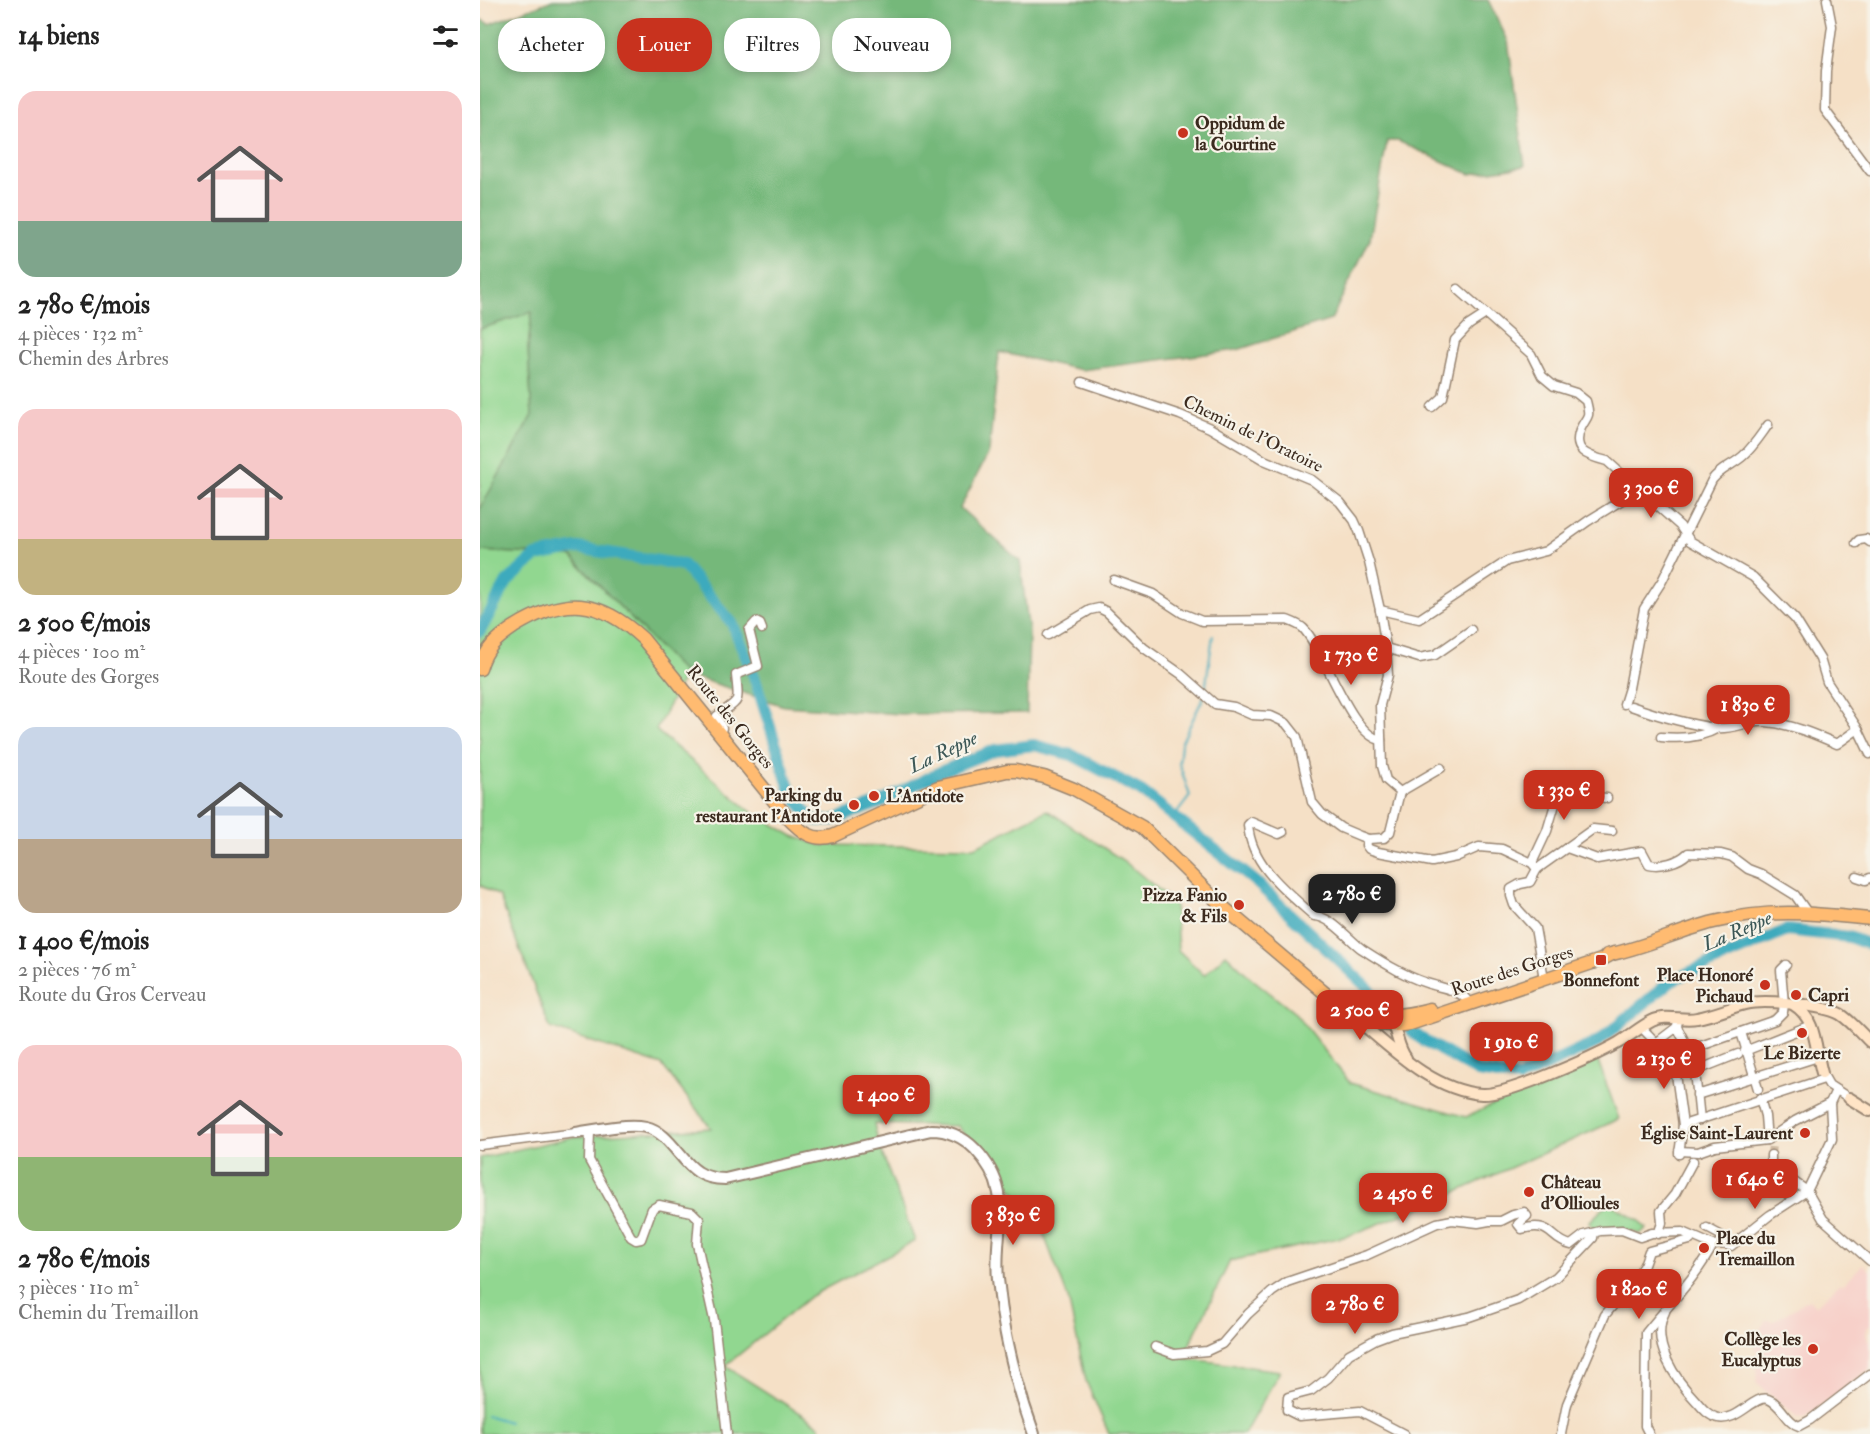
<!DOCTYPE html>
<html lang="fr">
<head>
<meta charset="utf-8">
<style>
	:root { --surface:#fff; --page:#f2f2f2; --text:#222; --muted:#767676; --accent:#c8321e }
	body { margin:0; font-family:"IM FELL Double Pica",serif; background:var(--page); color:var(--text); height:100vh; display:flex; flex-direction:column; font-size:22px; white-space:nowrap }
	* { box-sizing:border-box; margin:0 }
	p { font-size:20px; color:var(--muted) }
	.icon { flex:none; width:33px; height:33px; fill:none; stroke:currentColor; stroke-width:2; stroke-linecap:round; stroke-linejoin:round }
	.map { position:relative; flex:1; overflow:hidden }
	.panel { display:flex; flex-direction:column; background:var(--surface); width:480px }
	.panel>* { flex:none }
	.banner { position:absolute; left:18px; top:18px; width:570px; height:54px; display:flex; gap:12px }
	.price { position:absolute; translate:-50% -51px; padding:0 14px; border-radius:12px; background:var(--accent); color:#fff; font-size:20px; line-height:39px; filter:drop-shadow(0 2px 3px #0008) }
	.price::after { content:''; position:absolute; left:50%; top:36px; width:18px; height:14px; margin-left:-9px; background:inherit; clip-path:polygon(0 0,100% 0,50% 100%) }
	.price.current { background:#222; color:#fff }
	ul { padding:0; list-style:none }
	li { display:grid; align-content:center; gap:12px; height:318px; padding:0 18px }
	li span { display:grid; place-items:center; height:186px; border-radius:18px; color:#555 }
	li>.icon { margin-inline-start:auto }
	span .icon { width:108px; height:108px; fill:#fffc; stroke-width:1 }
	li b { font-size:26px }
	h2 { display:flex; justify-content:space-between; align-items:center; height:72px; padding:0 18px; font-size:26px }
	.chip { padding:0 21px; border-radius:24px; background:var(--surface); box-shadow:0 3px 9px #0003; font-size:21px; line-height:54px }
	.chip.current { background:var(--accent); color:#fff }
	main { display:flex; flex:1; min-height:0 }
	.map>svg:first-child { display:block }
	.built { fill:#f7d0c9 }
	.green { fill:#91d790; stroke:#668057; stroke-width:1.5 }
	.forest { fill:#74b87a; stroke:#58714c; stroke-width:1.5 }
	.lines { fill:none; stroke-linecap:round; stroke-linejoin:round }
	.stream { stroke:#3eaabd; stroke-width:2 }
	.river { stroke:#3eaabd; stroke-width:12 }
	.minor-tunnel { stroke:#d0bca4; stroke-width:8; stroke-dasharray:8 4; stroke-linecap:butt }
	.minor-casing { stroke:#988572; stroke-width:11 }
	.tertiary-casing { stroke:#988572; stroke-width:14 }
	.secondary-casing { stroke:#988572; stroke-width:14 }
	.primary-casing { stroke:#988572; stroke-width:15 }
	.minor { stroke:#fff; stroke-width:8 }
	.tertiary { stroke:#fff; stroke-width:10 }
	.secondary { stroke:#ffe4c6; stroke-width:10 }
	.primary { stroke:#ffbb71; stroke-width:12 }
	.poi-dot { fill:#c8321e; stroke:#f7f3e8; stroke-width:2 }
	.labels { text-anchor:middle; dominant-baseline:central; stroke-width:4.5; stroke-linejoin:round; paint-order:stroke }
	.poi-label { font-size:18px; font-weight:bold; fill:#3b2a1e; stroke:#f7f3e8; text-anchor:start }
	.street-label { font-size:18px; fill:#3b2a1e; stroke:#f7f3e8 }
	.water-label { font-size:20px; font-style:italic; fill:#3c5756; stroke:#f7f3e8 }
</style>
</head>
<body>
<main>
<section class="panel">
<h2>14 biens<svg class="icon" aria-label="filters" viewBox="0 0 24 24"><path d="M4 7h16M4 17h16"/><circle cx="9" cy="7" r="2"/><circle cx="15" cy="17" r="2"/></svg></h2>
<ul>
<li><span style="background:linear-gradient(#f6c9c9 70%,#7fa58c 0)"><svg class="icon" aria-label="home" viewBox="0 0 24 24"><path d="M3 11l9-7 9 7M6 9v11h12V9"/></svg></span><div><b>2 780 €/mois</b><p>4 pièces · 132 m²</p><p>Chemin des Arbres</p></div></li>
<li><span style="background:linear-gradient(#f6c9c9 70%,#c2b280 0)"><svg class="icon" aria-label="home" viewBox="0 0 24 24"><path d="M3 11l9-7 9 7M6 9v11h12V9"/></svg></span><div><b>2 500 €/mois</b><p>4 pièces · 100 m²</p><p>Route des Gorges</p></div></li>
<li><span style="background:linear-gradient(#c9d6e8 60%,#b9a48a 0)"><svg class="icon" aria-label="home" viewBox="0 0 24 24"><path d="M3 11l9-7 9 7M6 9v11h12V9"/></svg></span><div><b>1 400 €/mois</b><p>2 pièces · 76 m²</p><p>Route du Gros Cerveau</p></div></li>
<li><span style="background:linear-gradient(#f6c9c9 60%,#8fb573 0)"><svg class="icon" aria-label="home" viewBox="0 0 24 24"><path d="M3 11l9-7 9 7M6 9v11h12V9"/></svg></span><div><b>2 780 €/mois</b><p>3 pièces · 110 m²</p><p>Chemin du Tremaillon</p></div></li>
</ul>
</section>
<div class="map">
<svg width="1390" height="1434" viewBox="0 0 1390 1434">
	<rect width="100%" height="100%" fill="#f7f3e8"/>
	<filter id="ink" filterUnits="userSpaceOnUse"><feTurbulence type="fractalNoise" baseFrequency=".0167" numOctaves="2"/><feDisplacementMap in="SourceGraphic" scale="12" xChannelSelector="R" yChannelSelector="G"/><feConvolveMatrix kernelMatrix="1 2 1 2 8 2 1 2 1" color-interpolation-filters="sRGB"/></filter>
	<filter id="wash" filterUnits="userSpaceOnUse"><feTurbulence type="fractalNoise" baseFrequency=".008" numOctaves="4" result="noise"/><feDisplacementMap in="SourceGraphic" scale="24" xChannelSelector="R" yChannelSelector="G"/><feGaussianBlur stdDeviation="1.35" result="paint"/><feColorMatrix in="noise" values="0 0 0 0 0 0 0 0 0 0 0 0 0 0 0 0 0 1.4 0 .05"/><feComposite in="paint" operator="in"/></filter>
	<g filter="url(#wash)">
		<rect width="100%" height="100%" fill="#f5e0c6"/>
		<polygon class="built" points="1383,1264 1390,1271 1390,1325 1387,1328 1386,1335 1390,1341 1390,1369 1324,1418 1317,1417 1276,1383 1278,1372 1276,1367 1279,1365 1275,1340 1286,1320 1294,1321 1329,1299 1336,1306 1360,1283 1363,1285"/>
		<g class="green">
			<polygon points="52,311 48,348 52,416 0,509 0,329"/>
			<polygon points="0,551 91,556 205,674 176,730 270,811 313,836 340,845 495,847 567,810 644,861 695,903 698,950 724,975 746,954 770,977 816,1014 870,1083 986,1117 1117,1058 1139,1119 952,1203 868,1236 750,1261 703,1358 800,1371 764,1434 629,1434 606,1381 588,1298 558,1219 477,1126 394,1124 399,1145 435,1241 331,1296 245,1366 340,1426 342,1434 0,1434 0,1158 93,1137 231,1128 182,1065 70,1028 19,896 0,885"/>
			<polygon points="1129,1203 1161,1222 1161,1224 1167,1228 1160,1234 1132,1226 1130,1228 1115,1230 1109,1222"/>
		</g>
		<polygon class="forest" points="73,0 1008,0 1028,41 1045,166 990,174 918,141 907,141 890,239 851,320 757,350 601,370 519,352 509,452 480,508 540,561 549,632 547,713 420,714 304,706 205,674 91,556 0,551 0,509 52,415 48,348 52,312 0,329 0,19 9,24"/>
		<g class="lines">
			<g class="stream">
				<polyline points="725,691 733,635"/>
				<polyline points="694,817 710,796 699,763 701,744 724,696"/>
				<polyline points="6,1415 29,1422"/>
			</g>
			<g class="river">
				<polyline points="0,631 27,582 56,556 98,548 203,565 252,623 274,676 311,793 333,820 351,821 399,803 462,771 515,750 554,745 592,755 661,791 776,882 912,1011"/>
				<polyline points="931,1030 940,1038 998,1072 1039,1078 1118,1042 1192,980 1307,930 1369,937 1390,945"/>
			</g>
		</g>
	</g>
	<g filter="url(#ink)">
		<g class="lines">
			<polyline class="minor-tunnel" points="1291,1155 1292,1144"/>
			<defs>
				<g id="minor">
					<polyline points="1347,0 1352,26 1346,71 1345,110 1390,171"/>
					<path d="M978,289L1051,354L1062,376L1074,386L1096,393L1106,401C1107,405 1109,411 1108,415C1107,419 1103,423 1101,428C1091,451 1107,456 1127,461L1200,526L1210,541L1273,577L1315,619L1340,659L1347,682L1378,729L1390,754"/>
					<polyline points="952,407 963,397 975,340 989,325 1006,314"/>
					<polyline points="1376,543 1379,540 1386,539 1390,542"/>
					<path d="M634,580L673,594L702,613L722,621L807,620C812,622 818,624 823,628C845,650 870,735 901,740"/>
					<polyline points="900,610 939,619 1027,561 1066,551 1108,521 1158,490"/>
					<polyline points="568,635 610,610 619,608 627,612 664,648 701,674 735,704 754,707 772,715 791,716 806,723 817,737 832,802 842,814 861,828 880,836 888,839 904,838 910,832 920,792 906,780 902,766 900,705 908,675 906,648 900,610 889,562 879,531 874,520 860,502 832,480 784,460 730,428 700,415 602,382"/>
					<polyline points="906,648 939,658 955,655 991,630"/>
					<path d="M1144,704L1149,688L1164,609L1182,581L1232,480C1240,469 1253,465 1263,456C1273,447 1280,436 1288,425"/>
					<path d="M1151,706C1179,716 1206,724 1236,728C1253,730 1269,720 1286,722C1311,724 1334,734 1357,744L1378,729"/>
					<path d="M240,734L242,728L237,716C261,698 259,705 256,675L278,666L269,630L276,622L280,624L282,629"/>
					<path d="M1181,737C1200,739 1221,738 1238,728"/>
					<polyline points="920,792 961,768"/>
					<path d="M803,832L799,834L771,822L768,825C771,865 807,892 834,916C851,916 869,940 882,949C905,964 931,980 957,986C967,989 979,991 986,999"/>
					<polyline points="888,839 886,845 889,849 898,852 952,862 976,857 999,847 1022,849 1052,863 1057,869 1050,882 1040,884 1031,889 1031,896 1034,905 1055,928 1063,973"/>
					<path d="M1087,848L1117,859L1162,851L1169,864C1181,867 1199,862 1208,853L1241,854L1252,857L1268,869L1281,874L1315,895L1327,912"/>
					<polyline points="1052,863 1067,831 1076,801 1085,795 1127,798"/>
					<polyline points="1057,869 1113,829 1132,831"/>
					<polyline points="1377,877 1386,880 1390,878"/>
					<polyline points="1198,1019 1197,1027 1209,1050 1215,1071 1220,1120"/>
					<polyline points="1162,1028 1189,1056 1195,1067 1203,1125 1199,1154"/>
					<polyline points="1261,1032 1278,1089"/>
					<polyline points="1176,1043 1197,1027"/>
					<polyline points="1209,1050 1295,1020 1303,1012 1304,1004 1301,970 1306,965"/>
					<polyline points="1265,1051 1331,1025"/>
					<polyline points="1215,1071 1258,1054"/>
					<polyline points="1342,1073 1349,1085 1369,1098"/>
					<polyline points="1217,1095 1338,1057"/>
					<polyline points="1280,1098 1285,1116 1287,1140"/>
					<polyline points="1203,1125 1344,1079"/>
					<polyline points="110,1131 109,1160 151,1237 156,1240 161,1239 172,1209 179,1205 212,1212 219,1219 217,1244 234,1320 247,1434"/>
					<polyline points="0,1145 96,1133"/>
					<polyline points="1199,1151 1218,1152 1235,1146 1287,1140 1315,1121 1350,1103"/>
					<polyline points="1291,1155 1291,1164"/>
					<polyline points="1296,1169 1327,1191 1343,1219 1390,1261"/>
					<polyline points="1327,1191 1352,1139 1350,1103 1356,1090"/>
					<polyline points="1227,1228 1244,1237 1242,1244"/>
					<polyline points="1178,1234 1182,1223 1181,1211 1195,1194 1213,1161"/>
					<polyline points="1233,1245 1242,1244 1251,1246 1290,1215 1327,1191"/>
					<path d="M1185,1312C1169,1343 1196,1380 1217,1402C1223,1409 1229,1416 1238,1418C1258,1422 1274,1395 1288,1399C1302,1404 1306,1422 1319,1426L1330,1420L1390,1374"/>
					<path d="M675,1347L694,1354L727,1351L742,1344L768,1314L792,1292L807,1282L887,1255L957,1223L972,1220L998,1223L1009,1221H1021L1033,1215L1044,1212L1047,1216L1038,1224L1042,1229C1073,1221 1068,1239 1091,1245L1104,1235L1120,1231L1142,1230L1160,1237L1172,1233L1203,1232L1233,1245"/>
					<polyline points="924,1434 880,1411 819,1416 807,1410 808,1397 831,1391 848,1378 869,1354 896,1339 912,1333 989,1317 1038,1300 1076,1277 1113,1238 1114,1233"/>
					<polyline points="1081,1434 1087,1404 1125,1315 1153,1281 1164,1265 1169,1251 1210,1240"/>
					<path d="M1169,1434L1165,1426L1166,1333C1188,1305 1216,1278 1233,1245"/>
				</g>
				<path id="tertiary" d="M96,1133C115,1130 147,1123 166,1127C189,1132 200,1161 218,1172C227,1178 236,1179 245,1179L451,1130C468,1130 483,1137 495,1149C537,1193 513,1228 518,1279C523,1331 536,1385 554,1434"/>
				<g id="secondary">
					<path d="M1314,1005C1337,1019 1335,1049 1342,1073"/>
					<path d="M875,1018C911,1048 953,1091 1002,1094C1026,1096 1115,1056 1138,1043C1150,1036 1160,1027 1172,1021C1186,1014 1203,1021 1217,1018C1234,1015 1249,1008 1265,1004C1284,999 1343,1005 1360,1014C1371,1021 1381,1033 1390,1042"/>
					<path d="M910,1020C918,1032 917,1046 926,1058"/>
					<polyline points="1369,1098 1390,1111"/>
				</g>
				<g id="primary">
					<path d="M0,669C6,648 16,639 34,627C84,596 119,598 163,639L307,817C321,832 333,842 353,836L458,787L527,771H536L564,777L594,789L662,827L742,906L872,1016C892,1024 909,1027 930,1024L1121,960L1134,953"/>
					<path d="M1127,955C1164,948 1198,931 1234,922C1291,908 1332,913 1390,919"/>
					<path d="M863,1002C895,1018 916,1018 950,1009"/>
				</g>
			</defs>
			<use href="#minor" class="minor-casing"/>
			<use href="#tertiary" class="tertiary-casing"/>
			<use href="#secondary" class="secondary-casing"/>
			<use href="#primary" class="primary-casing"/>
			<use href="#minor" class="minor"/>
			<use href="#tertiary" class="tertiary"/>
			<use href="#secondary" class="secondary"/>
			<use href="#primary" class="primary"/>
		</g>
	</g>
	<g class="poi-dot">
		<circle cx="703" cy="133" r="6"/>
		<circle cx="394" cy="796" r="6"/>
		<circle cx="374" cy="805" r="6"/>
		<circle cx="759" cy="905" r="6"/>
		<rect x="1115" y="954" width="12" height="12" rx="3"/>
		<circle cx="1285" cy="985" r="6"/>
		<circle cx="1316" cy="995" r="6"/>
		<circle cx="1322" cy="1033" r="6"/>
		<circle cx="1325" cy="1133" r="6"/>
		<circle cx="1049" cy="1192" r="6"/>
		<circle cx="1224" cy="1248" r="6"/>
		<circle cx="1333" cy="1349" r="6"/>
	</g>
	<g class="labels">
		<g class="poi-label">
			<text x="715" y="123">Oppidum de<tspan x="715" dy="21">la Courtine</tspan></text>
			<text x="362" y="795" text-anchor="end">Parking du<tspan x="362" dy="21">restaurant l'Antidote</tspan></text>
			<text x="406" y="796">L'Antidote</text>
			<text x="747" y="895" text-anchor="end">Pizza Fanio<tspan x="747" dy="21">&amp; Fils</tspan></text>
			<text x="1273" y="975" text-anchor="end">Place Honoré<tspan x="1273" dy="21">Pichaud</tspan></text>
			<text x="1121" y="980" text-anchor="middle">Bonnefont</text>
			<text x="1328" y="995">Capri</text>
			<text x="1322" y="1053" text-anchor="middle">Le Bizerte</text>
			<text x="1313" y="1133" text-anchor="end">Église Saint-Laurent</text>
			<text x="1061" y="1182">Château<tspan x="1061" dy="21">d'Ollioules</tspan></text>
			<text x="1236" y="1238">Place du<tspan x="1236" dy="21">Tremaillon</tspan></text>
			<text x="1321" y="1339" text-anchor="end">Collège les<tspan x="1321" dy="21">Eucalyptus</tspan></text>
		</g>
		<g class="street-label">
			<text transform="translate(773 434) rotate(26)">Chemin de l'Oratoire</text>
			<text transform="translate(250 717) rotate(51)">Route des Gorges</text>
			<text transform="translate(1032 971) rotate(-18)">Route des Gorges</text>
		</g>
		<g class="water-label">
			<text transform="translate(463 752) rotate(-25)">La Reppe</text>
			<text transform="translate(1257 931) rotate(-23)">La Reppe</text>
		</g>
	</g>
</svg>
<b class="price" style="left:1171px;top:519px">3 300 €</b>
<b class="price" style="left:871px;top:686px">1 730 €</b>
<b class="price" style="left:1268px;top:736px">1 830 €</b>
<b class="price" style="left:1084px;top:821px">1 330 €</b>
<b class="price current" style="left:872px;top:925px">2 780 €</b>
<b class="price" style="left:880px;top:1041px">2 500 €</b>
<b class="price" style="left:1031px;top:1073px">1 910 €</b>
<b class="price" style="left:1184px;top:1090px">2 130 €</b>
<b class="price" style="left:406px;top:1126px">1 400 €</b>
<b class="price" style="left:1275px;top:1210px">1 640 €</b>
<b class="price" style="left:923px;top:1224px">2 450 €</b>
<b class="price" style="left:533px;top:1246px">3 830 €</b>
<b class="price" style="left:1159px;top:1320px">1 820 €</b>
<b class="price" style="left:875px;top:1335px">2 780 €</b>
<div class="banner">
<a class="chip">Acheter</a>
<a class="chip current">Louer</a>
<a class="chip">Filtres</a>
<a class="chip">Nouveau</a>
</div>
</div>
</main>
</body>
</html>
